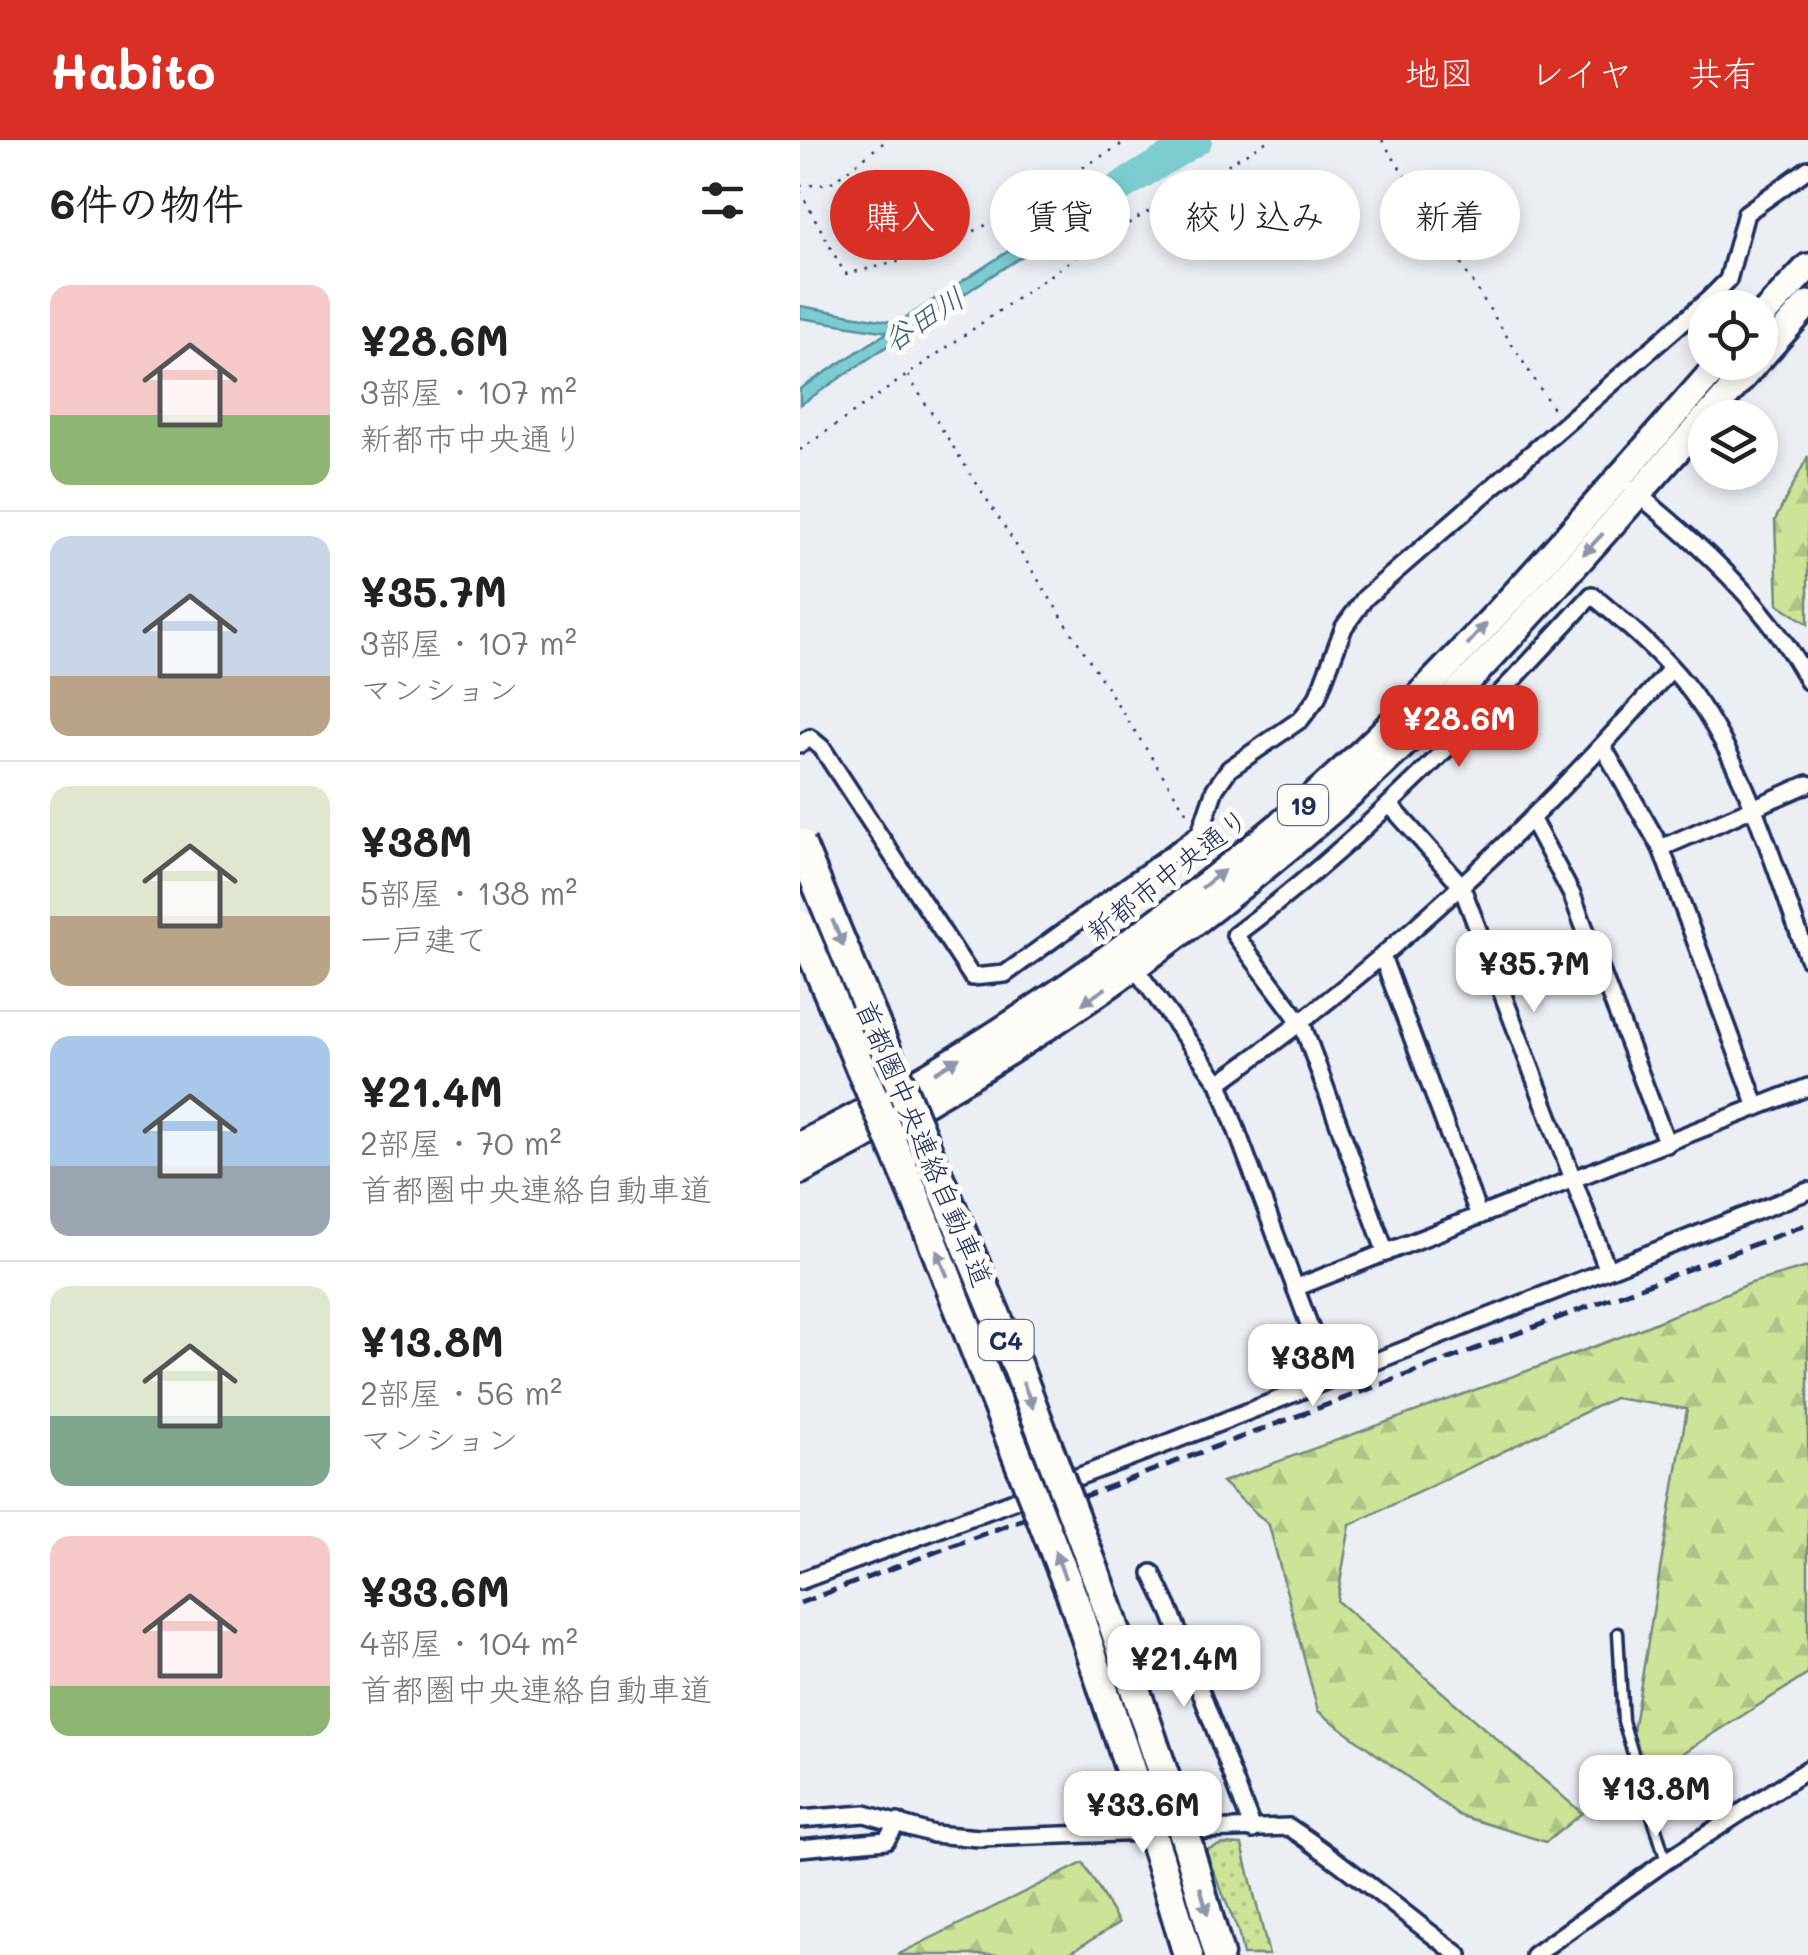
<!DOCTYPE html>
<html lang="ja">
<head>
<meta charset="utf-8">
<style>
	:root { --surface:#fff; --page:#f2f2f2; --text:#222; --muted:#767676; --line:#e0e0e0; --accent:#d93025 }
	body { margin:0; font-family:Mali,"Klee One",sans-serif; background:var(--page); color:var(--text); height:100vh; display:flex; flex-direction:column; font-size:38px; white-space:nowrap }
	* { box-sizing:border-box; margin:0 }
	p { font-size:32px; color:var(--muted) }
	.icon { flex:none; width:55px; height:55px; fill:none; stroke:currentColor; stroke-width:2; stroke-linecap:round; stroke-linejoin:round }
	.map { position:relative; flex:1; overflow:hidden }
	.side { display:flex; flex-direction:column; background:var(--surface); width:800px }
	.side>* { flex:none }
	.hud { position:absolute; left:30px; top:30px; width:828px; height:90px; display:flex; gap:20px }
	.controls { position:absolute; left:888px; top:150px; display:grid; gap:20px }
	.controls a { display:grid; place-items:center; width:90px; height:90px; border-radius:50%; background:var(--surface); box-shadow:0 5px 15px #0003; font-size:50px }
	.price { position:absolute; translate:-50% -85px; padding:0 22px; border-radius:20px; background:#fff; color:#222; font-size:32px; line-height:65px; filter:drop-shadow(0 2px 5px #0008) }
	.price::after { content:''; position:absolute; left:50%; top:60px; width:30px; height:22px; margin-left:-15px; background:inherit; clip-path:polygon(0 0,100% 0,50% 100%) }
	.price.on { background:var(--accent); color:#fff }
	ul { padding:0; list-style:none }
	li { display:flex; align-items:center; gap:30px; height:250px; padding:0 50px }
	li+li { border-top:2px solid var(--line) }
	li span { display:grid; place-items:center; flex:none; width:280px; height:200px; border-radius:20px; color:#555 }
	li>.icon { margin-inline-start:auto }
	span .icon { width:120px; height:120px; fill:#fffc; stroke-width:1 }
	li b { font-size:42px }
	h2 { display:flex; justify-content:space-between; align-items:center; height:120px; padding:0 50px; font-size:42px }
	.tag { padding:0 35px; border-radius:45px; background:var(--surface); box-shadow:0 5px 15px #0003; font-size:35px; line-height:90px }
	.tag.on { background:var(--accent); color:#fff }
	header { display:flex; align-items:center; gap:60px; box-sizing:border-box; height:140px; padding:0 50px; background:var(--accent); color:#fff }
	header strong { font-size:48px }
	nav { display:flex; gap:55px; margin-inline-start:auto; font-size:35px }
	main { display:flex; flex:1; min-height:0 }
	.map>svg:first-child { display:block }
	.grass { fill:url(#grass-dots); stroke:#74897b; stroke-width:2.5 }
	.forest { fill:url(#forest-firs); stroke:#74897b; stroke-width:2.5 }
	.water { fill:#7bccd0; stroke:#558da2; stroke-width:2.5 }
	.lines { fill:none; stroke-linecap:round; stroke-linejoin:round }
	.river { stroke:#7bccd0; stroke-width:30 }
	.lane-casing { stroke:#1b2f5e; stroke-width:15 }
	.street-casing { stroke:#1b2f5e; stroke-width:22 }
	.primary-casing { stroke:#1b2f5e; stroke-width:32 }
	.highway-casing { stroke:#1b2f5e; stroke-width:35 }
	.path { stroke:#1b2f5e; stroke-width:2.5; stroke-dasharray:2.5 8; stroke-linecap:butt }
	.lane { stroke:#fdfcf7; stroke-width:8 }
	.street { stroke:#fdfcf7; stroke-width:15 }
	.primary { stroke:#fdfcf7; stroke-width:25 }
	.highway { stroke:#fdfcf7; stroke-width:28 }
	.rail { stroke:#1b2f5e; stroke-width:5; stroke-dasharray:15 8; stroke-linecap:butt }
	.highway-bridge-casing { stroke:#1b2f5e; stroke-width:35; stroke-linecap:butt }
	.highway-bridge { stroke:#fdfcf7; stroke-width:28 }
	.oneway { fill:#8c96aa }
	.labels { text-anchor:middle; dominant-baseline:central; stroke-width:10; stroke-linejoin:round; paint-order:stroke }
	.shield { fill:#fdfcf7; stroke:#5f6c8c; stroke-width:2.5 }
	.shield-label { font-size:25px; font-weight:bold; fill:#1b2f5e }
	.street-label { font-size:28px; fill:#1b2f5e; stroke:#fdfcf7 }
	.water-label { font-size:30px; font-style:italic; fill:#385e80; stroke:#fdfcf7 }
</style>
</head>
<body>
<header>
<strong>Habito</strong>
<nav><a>地図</a><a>レイヤ</a><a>共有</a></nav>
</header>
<main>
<section class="side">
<h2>6件の物件<svg class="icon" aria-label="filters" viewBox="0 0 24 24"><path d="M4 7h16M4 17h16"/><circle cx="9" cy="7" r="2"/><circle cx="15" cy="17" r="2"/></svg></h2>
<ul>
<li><span style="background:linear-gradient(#f6c9c9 65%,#8fb573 0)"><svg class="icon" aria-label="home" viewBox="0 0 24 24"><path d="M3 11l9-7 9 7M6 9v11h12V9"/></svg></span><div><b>¥28.6M</b><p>3部屋 · 107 m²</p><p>新都市中央通り</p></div></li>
<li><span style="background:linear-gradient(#c9d6e8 70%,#b9a48a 0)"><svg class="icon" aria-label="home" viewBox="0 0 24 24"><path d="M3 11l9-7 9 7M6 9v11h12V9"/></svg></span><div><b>¥35.7M</b><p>3部屋 · 107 m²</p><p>マンション</p></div></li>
<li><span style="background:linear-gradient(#dfe7d0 65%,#b9a48a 0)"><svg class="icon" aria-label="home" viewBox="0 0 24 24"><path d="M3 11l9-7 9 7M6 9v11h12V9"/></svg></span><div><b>¥38M</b><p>5部屋 · 138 m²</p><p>一戸建て</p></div></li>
<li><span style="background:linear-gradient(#a9c7e8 65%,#9aa5b1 0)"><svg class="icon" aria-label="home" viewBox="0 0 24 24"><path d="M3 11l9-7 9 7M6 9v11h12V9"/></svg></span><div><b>¥21.4M</b><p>2部屋 · 70 m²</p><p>首都圏中央連絡自動車道</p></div></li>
<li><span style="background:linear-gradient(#dfe7d0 65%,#7fa58c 0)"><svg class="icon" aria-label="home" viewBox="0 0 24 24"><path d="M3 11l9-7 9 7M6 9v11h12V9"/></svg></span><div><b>¥13.8M</b><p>2部屋 · 56 m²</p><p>マンション</p></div></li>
<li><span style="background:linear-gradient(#f6c9c9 75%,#8fb573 0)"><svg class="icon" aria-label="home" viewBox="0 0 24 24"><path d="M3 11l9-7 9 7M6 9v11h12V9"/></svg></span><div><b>¥33.6M</b><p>4部屋 · 104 m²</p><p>首都圏中央連絡自動車道</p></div></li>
</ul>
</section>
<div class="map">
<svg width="1008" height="1815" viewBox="0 0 1008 1815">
	<defs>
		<pattern id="grass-dots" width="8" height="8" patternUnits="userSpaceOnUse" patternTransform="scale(2.5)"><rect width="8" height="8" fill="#cde398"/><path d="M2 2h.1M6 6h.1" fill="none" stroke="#afc385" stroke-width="1.8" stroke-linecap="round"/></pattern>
		<pattern id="forest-firs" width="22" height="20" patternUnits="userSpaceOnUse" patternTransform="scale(2.5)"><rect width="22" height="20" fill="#cde398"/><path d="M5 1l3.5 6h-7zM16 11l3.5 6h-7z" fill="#afc385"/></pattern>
	</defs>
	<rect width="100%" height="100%" fill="#ebeef3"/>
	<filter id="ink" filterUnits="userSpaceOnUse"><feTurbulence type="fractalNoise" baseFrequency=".01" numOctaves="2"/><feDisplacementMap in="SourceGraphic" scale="20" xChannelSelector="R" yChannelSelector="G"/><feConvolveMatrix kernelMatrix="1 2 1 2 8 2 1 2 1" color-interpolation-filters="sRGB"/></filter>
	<g filter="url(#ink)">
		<polygon class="grass" points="423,1704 442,1705 469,1815 443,1815 438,1791 405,1710"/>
		<g class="forest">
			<polygon points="1008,316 1008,484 978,464 975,380"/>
			<polygon points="1008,1127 1008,1534 823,1651 887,1269 814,1258 550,1385 537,1461 782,1673 746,1702 659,1675 518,1571 469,1385 422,1342 823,1196 951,1143"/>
			<polygon points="283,1723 319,1783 266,1815 97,1815"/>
		</g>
		<polygon class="water" points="302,50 309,61 188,138 0,265 0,249 88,192 0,178 0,166 98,183"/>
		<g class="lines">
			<polyline class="river" points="273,76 397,0"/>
			<defs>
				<polyline id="lane" points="818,1493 823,1581 866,1721"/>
				<g id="street">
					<path d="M833,350C900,405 967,464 1008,541"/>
					<polyline points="0,604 10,598 22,608 172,837 205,834 400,693 415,649 429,629 501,579 517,558 544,487 565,458 909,159 928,140 946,73 1008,29"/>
					<polyline points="803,607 861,708 957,967"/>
					<polyline points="591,666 661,745 807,1128"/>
					<polyline points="732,680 772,755 867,1004"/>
					<polyline points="861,708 1008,644"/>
					<polyline points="582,816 679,1076"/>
					<polyline points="335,828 419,943 529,1238"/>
					<path d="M419,943C586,824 736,684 871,529"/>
					<path d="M586,1113L502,884L435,795C568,696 680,577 792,455C825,483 859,511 886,545C947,623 974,728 1008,818"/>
					<polyline points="495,1148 1008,947"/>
					<polyline points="352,1433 371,1473 453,1690"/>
					<polyline points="0,1441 368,1303 1008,1051"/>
					<path d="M0,1679L65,1674L133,1694L179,1698L489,1687C548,1726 602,1773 659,1815"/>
					<polyline points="0,1708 86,1700 98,1682"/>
					<polyline points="734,1815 866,1721 1008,1629"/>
				</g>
				<g id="primary">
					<polyline points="960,178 1008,127"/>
					<polyline points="960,218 1008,164"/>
					<polyline points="907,278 956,222"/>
					<path d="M0,1005C141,936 271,849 395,753C464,699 533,643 595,580C709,466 814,343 921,222"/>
					<path d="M0,1031C245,905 474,740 667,542C749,457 826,367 905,279"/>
				</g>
				<g id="highway">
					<polyline points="388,1706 419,1815"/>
					<polyline points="359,1717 388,1815"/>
				</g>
			</defs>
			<use href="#lane" class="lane-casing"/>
			<use href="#street" class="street-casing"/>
			<use href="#primary" class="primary-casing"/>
			<use href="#highway" class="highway-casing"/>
			<g class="path">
				<polyline points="582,0 755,272"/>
				<polyline points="0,46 29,44 87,0"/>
				<polyline points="0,51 45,134 102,121 179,89 329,0"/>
				<polyline points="108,236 389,676"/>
				<polyline points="0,310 299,101 469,0"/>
			</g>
			<use href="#lane" class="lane"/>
			<use href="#street" class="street"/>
			<use href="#primary" class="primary"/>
			<use href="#highway" class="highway"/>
			<polyline class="rail" points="0,1463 1008,1084"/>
			<defs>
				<g id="highway-bridge">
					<polyline points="0,703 219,1231 301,1448 388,1706"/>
					<polyline points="0,785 115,1056 273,1458 359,1717"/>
				</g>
			</defs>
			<use href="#highway-bridge" class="highway-bridge-casing"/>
			<use href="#highway-bridge" class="highway-bridge"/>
		</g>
		<defs><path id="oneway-solid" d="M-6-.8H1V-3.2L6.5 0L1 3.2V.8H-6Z" transform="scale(2.5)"/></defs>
		<g class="oneway">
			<use href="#oneway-solid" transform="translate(793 404) rotate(133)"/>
			<use href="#oneway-solid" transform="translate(677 494) rotate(-48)"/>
			<use href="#oneway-solid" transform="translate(413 739) rotate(-38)"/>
			<use href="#oneway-solid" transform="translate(38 793) rotate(67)"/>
			<use href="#oneway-solid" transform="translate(294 856) rotate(146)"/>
			<use href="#oneway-solid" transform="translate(147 925) rotate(-31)"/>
			<use href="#oneway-solid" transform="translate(142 1123) rotate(-112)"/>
			<use href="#oneway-solid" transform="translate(228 1255) rotate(69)"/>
			<use href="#oneway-solid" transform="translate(260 1425) rotate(-111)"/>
			<use href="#oneway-solid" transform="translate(404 1761) rotate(74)"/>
		</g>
	</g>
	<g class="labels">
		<g class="shield">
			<rect x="478" y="645" width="50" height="40" rx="8"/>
			<rect x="178.5" y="1180" width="55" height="40" rx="8"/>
		</g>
		<g class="shield-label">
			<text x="503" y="665">19</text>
			<text x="206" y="1200">C4</text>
		</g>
		<g class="street-label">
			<text transform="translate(367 734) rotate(-38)">新都市中央通り</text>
			<text transform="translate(125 1003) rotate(67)">首都圏中央連絡自動車道</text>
		</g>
		<g class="water-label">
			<text transform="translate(123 178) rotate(-33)">谷田川</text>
		</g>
	</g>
</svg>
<div class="controls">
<a><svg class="icon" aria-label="locate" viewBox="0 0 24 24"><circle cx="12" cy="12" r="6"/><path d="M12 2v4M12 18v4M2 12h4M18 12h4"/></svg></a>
<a><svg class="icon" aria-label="layers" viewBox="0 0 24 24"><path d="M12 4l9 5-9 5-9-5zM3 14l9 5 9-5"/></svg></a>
</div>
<b class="price on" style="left:659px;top:630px">¥28.6M</b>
<b class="price" style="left:734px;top:875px">¥35.7M</b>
<b class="price" style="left:513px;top:1269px">¥38M</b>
<b class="price" style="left:384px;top:1570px">¥21.4M</b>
<b class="price" style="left:856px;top:1700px">¥13.8M</b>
<b class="price" style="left:343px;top:1716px">¥33.6M</b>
<div class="hud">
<a class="tag on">購入</a>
<a class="tag">賃貸</a>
<a class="tag">絞り込み</a>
<a class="tag">新着</a>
</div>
</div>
</main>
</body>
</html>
